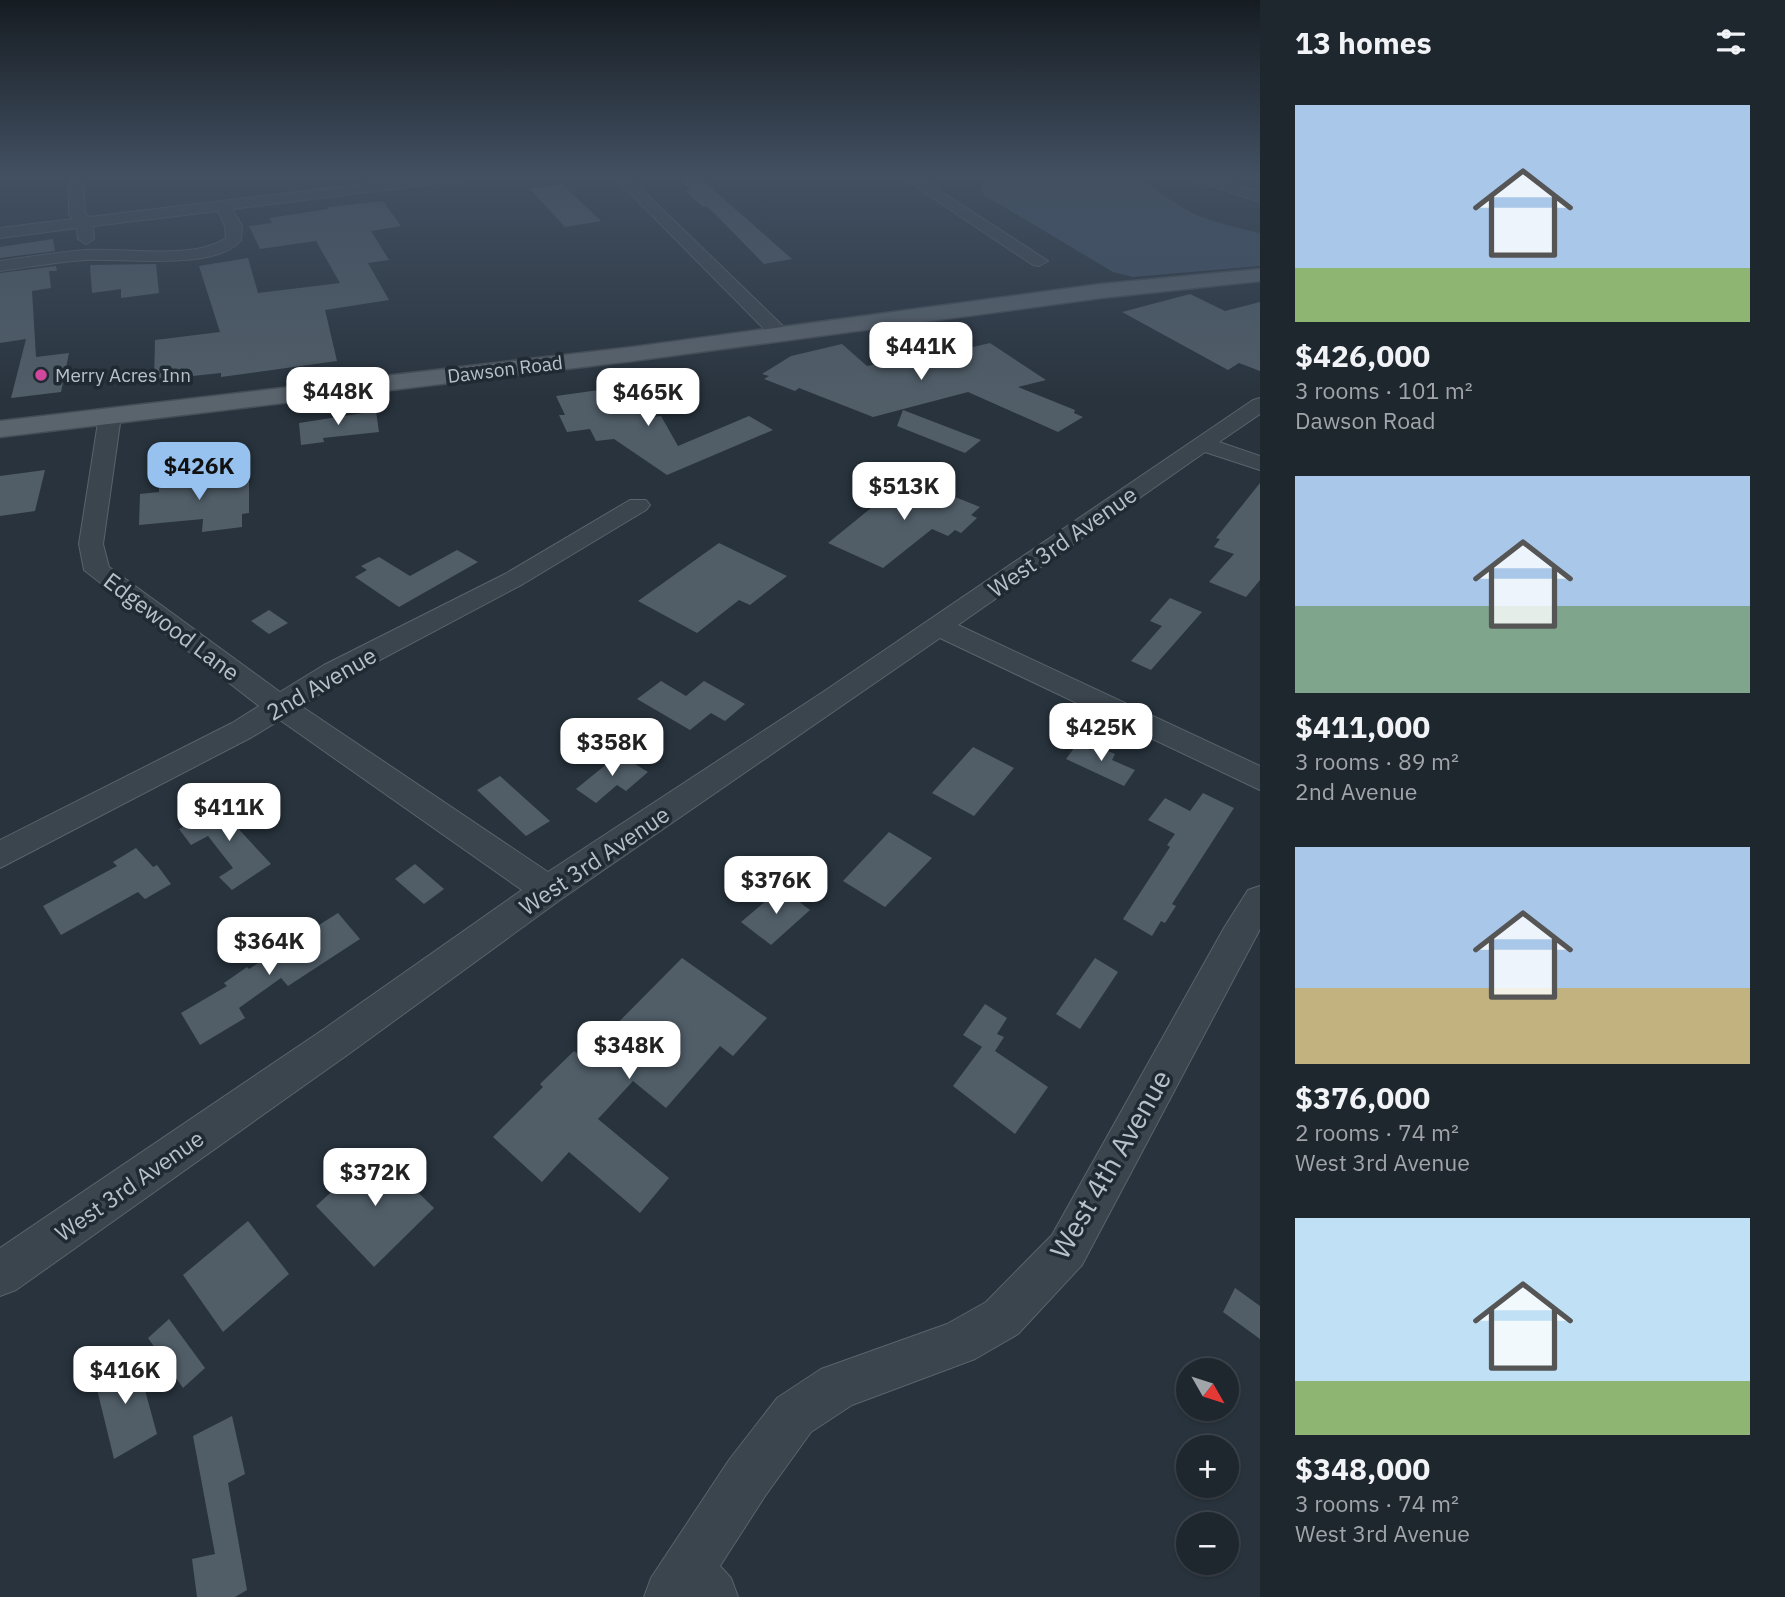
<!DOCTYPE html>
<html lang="en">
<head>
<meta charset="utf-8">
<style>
	:root { --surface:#1e262e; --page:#262e36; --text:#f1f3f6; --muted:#a1a5aa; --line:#3c434a; --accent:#97c1ee }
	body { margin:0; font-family:"IBM Plex Sans",sans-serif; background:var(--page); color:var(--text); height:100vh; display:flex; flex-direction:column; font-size:26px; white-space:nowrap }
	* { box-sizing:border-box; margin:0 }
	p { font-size:23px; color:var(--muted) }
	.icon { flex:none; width:38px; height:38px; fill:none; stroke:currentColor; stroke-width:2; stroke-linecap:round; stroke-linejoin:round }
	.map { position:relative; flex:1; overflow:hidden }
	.details { display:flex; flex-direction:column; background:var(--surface); width:525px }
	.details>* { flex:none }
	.needle { width:46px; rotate:129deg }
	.tools { position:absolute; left:1176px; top:1358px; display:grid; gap:14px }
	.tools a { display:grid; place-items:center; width:63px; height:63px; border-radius:50%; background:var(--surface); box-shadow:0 2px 5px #0004,0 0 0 2px var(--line); font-size:35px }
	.price { position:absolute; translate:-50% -60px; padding:0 16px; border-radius:14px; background:#fff; color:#222; font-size:23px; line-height:46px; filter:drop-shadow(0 2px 4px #0008) }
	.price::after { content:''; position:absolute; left:50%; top:42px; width:21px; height:16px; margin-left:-10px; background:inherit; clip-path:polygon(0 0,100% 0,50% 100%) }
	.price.current { background:var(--accent); color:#111 }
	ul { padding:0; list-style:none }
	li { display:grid; align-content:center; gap:14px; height:371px; padding:0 35px }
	li span { display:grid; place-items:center; height:217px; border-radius:0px; color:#555 }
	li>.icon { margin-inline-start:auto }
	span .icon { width:126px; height:126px; fill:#fffc; stroke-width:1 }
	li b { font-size:30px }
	h2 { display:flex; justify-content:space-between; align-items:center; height:84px; padding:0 35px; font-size:30px }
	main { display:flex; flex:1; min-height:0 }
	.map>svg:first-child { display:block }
	.water { fill:#405264 }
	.building { fill:#515e68 }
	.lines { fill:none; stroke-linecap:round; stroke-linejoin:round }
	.minor-casing { stroke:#59636b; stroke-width:2 }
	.major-casing { stroke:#454e57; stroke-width:3 }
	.minor { fill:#3b454e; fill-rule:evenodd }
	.major { fill:#5a646d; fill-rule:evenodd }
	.hotel-dot { fill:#d1479c; stroke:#202a33; stroke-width:2.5 }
	.labels { text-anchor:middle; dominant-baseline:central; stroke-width:7; stroke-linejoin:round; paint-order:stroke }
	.far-street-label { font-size:19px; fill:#b8c0c8; stroke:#202a33 }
	.far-poi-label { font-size:19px; fill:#b8c0c8; stroke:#202a33; text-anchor:start }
	.street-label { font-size:23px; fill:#b8c0c8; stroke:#202a33 }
	.near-street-label { font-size:28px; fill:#b8c0c8; stroke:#202a33 }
</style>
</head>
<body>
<main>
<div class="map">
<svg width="1260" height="1597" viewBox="0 0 1260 1597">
	<rect width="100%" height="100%" fill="#28333d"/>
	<path class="water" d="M987,176H1131C1151,184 1165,196 1182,207C1204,221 1235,227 1260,233V266L1133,277L1113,272L984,195L981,188Z"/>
	<g class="building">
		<polygon points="676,176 698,176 792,259 764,264 707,206 703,207 685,191 690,190"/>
		<polygon points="562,184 601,221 565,227 530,189"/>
		<polygon points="383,201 401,226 371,231 389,260 368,263 389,300 325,310 337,361 221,377 221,373 154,380 155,340 220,332 199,266 248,258 258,293 340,283 316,241 260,249 249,226 272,223 269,218 328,209 327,207"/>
		<polygon points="53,239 55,251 0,258 0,247"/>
		<polygon points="156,264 159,293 121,298 121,289 92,293 90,265"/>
		<polygon points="56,266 57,271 49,271 51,288 32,291 36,357 69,353 61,392 11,398 26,339 0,343 0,273"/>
		<polygon points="1190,294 1225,311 1260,302 1260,371 1239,363 1228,370 1122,312"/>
		<polygon points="990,343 1046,380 1018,387 1075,410 1074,413 1083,417 1058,432 968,392 873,417 799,388 795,391 764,379 769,376 762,374 791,356 842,344 867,366 896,360 901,364"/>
		<polygon points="635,385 653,417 661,416 678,446 749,416 773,430 667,475 614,439 596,441 590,429 567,432 559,415 565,415 556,396"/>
		<polygon points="903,410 981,440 965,453 897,426"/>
		<polygon points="376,411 379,432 323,438 324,442 301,445 299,423"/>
		<polygon points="45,470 35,511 0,516 0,476"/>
		<polygon points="216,470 215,479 249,475 249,513 242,514 242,527 202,532 203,519 139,525 140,494 159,492 159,486 191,482 192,473"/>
		<polygon points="908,478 980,507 971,515 977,518 961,533 955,530 948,536 932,529 883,568 828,543"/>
		<polygon points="1260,483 1260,580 1246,597 1209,582 1234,554 1214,547 1220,539 1216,538"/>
		<polygon points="719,543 787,576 750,605 739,600 697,633 638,601"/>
		<polygon points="457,550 478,562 399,607 355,577 367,570 361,566 379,557 410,576"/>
		<polygon points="1170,598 1202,612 1151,670 1131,661 1162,626 1150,621"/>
		<polygon points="269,610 288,623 269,634 251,621"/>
		<polygon points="661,681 686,696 704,681 745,704 725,721 711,713 690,730 637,699"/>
		<polygon points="1077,744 1091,750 1094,745 1115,754 1112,760 1135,770 1124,786 1066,759"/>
		<polygon points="973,747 1014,768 974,816 932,793"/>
		<polygon points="619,754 648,772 626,791 617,785 596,803 576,789"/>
		<polygon points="500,776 550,821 526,836 477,790"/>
		<polygon points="1203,793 1234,808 1172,904 1176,906 1165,923 1161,921 1152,936 1123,919 1170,847 1167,845 1175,834 1148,820 1165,798 1190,811"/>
		<polygon points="237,800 249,815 233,823 271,864 232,890 219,877 233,868 208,836 191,845 179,829"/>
		<polygon points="889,832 932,858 885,907 843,881"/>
		<polygon points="136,848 153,867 157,865 171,884 145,899 138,892 61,935 43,906 117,866 113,862"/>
		<polygon points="415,864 444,889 424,904 395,879"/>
		<polygon points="781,888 810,910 771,945 741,922"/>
		<polygon points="338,913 360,939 288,986 281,978 239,1008 245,1018 200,1045 181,1013 227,986 224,983 247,967 249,969"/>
		<polygon points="682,958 767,1018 733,1056 720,1046 666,1108 633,1081 598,1119 669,1178 640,1213 569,1152 542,1182 493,1137 543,1087 540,1084 574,1051 583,1058"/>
		<polygon points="1095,958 1118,972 1080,1029 1056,1014"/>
		<polygon points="985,1004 1007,1018 997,1034 1004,1037 995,1051 1048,1087 1015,1134 953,1086 982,1047 963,1035"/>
		<polygon points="376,1151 434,1208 374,1267 316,1206"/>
		<polygon points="248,1221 289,1274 223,1332 183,1275"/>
		<polygon points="1235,1288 1260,1306 1260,1339 1223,1312"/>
		<polygon points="169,1319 205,1368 183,1388 148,1338"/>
		<polygon points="135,1354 157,1434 114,1459 94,1377"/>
		<polygon points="232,1416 245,1474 228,1483 247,1590 235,1597 197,1597 192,1559 215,1554 193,1436"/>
	</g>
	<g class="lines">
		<defs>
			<g id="minor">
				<path d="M69,176H83L85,213L89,217L430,176H471L464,180L232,209L242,226L241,240C217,271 123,258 85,260C57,262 28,267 0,271V261C29,257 57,252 86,250C124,248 195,260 226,238L225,226L218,211L93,226L94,239L86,244L78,239L77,228L0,238V228L73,219L69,214Z"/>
				<polygon points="613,176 628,176 787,330 790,334 787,338 773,338"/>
				<polygon points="900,176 917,176 1048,261 1039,266 1033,265"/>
				<polygon points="1189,176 1210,176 1260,192 1260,202 1191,179"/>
				<polygon points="1260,398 1260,414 1219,442 1260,456 1260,470 1205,452 958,625 1260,766 1260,790 940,638 560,900 350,1053 16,1290 0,1296 0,1248 324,1029 522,890 280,720 252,737 0,868 0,840 232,723 259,706 84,570 79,544 99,416 102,411 118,411 121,416 103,544 109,567 280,692 324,665 505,574 630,500 646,500 650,505 646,510 523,584 344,679 301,706 548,872 823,692 1253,400"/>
				<polygon points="1260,886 1260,929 1082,1265 1018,1334 975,1359 852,1405 811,1432 765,1496 720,1566 731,1578 738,1597 644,1597 651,1578 729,1460 777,1398 821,1369 947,1324 986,1302 1052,1235 1224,928 1248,890"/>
			</g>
			<polygon id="major" points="1260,269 1260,281 1101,298 633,361 0,437 0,421 633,347 1101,284"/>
		</defs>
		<use href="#minor" class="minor-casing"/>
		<use href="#major" class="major-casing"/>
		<use href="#minor" class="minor"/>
		<use href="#major" class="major"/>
	</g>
	<linearGradient id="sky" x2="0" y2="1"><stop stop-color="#161c22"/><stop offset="0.44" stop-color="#425062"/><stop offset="1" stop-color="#425062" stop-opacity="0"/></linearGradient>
	<rect width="1260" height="399" fill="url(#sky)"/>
	<circle class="hotel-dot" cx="41" cy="375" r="7"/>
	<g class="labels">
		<g class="far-street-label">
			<text transform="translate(505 369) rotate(-7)">Dawson Road</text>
		</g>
		<g class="far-poi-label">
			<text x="55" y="375">Merry Acres Inn</text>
		</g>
		<g class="street-label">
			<text transform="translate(1062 541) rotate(-35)">West 3rd Avenue</text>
			<text transform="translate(172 626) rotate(37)">Edgewood Lane</text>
			<text transform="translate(321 683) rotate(-30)">2nd Avenue</text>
			<text transform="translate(594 860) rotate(-34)">West 3rd Avenue</text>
			<text transform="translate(129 1185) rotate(-35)">West 3rd Avenue</text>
		</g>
		<g class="near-street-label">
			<text transform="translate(1110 1164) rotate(-60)">West 4th Avenue</text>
		</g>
	</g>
</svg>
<div class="tools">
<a><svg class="needle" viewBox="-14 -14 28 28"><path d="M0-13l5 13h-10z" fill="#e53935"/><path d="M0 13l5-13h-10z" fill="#a1a5aa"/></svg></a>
<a>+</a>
<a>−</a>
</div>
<b class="price" style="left:921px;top:382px">$441K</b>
<b class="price" style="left:338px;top:427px">$448K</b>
<b class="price" style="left:648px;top:428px">$465K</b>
<b class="price current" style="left:199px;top:502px">$426K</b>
<b class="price" style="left:904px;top:522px">$513K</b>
<b class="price" style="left:1101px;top:763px">$425K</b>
<b class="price" style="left:612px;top:778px">$358K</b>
<b class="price" style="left:229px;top:843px">$411K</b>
<b class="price" style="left:776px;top:916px">$376K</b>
<b class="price" style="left:269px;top:977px">$364K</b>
<b class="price" style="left:629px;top:1081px">$348K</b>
<b class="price" style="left:375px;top:1208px">$372K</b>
<b class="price" style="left:125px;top:1406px">$416K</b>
</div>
<section class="details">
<h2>13 homes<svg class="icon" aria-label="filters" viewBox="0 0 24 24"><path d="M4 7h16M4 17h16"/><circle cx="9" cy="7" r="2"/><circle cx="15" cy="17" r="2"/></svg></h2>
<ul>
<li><span style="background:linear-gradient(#a9c7e8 75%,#8fb573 0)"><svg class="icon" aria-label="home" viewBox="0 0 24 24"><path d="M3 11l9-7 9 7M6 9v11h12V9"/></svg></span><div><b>$426,000</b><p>3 rooms · 101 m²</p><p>Dawson Road</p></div></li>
<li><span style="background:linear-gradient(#a9c7e8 60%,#7fa58c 0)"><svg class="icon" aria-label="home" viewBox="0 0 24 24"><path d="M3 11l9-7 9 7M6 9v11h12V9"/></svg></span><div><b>$411,000</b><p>3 rooms · 89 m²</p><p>2nd Avenue</p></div></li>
<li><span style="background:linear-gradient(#a9c7e8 65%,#c2b280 0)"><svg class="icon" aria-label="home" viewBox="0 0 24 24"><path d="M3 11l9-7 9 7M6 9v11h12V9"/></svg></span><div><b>$376,000</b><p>2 rooms · 74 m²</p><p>West 3rd Avenue</p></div></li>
<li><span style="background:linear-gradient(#bfe0f5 75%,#8fb573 0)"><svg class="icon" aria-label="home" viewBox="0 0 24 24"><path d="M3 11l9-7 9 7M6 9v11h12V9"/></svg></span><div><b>$348,000</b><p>3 rooms · 74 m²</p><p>West 3rd Avenue</p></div></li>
</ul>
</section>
</main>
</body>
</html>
